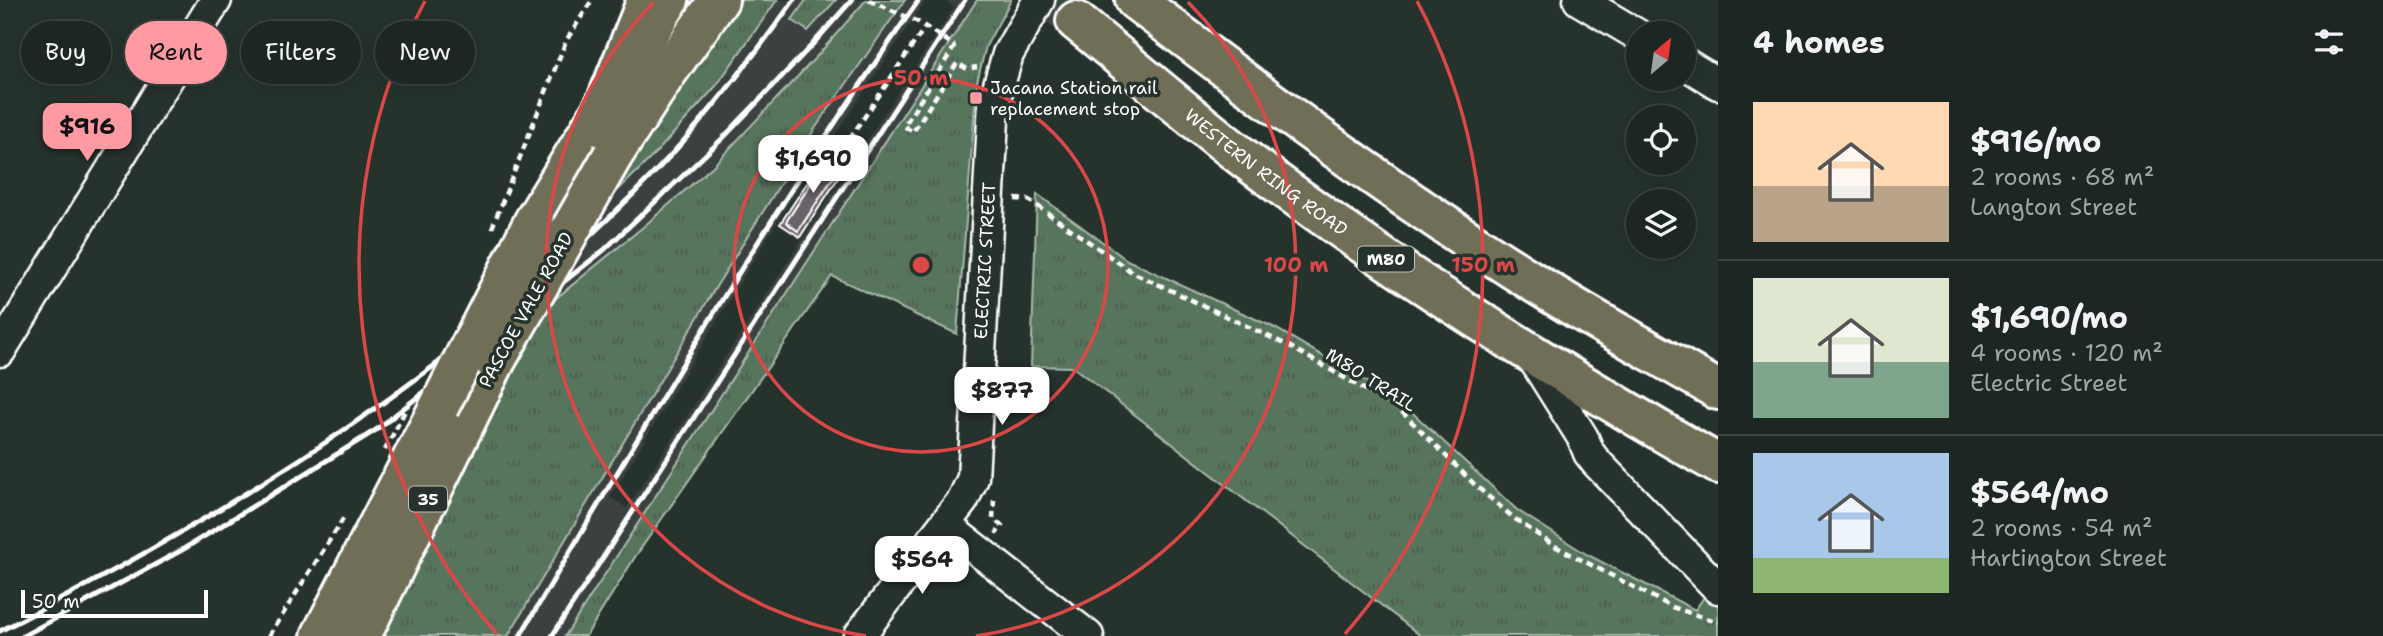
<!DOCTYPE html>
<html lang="en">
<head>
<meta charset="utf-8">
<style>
	:root { --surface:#1c2622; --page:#29322f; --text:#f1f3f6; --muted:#a0a5a5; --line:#3a4340; --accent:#ff9aa2 }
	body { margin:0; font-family:"Shantell Sans",sans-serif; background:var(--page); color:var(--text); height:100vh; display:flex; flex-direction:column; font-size:26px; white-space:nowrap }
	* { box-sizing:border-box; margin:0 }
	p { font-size:23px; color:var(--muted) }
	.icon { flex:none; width:38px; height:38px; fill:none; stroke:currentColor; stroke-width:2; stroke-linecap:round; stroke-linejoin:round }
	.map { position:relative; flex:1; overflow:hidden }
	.panel { display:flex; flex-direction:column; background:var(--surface); width:665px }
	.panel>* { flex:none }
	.top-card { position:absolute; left:21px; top:21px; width:665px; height:63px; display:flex; gap:14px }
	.needle { width:46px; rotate:29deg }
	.fabs { position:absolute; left:1626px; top:21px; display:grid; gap:14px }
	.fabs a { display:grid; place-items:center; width:70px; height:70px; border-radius:50%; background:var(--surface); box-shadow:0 4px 18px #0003,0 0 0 2px var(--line); font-size:35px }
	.scale { position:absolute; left:21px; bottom:18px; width:187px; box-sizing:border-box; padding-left:7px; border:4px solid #fff; border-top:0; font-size:19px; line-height:24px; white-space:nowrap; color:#fff; -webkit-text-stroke:5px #26332d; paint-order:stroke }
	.price { position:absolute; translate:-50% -60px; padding:0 16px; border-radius:14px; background:#fff; color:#222; font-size:23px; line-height:46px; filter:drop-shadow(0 2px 4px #0008) }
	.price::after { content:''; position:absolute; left:50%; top:42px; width:21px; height:16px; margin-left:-10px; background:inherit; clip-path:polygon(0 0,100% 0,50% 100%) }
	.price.selected { background:var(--accent); color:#111 }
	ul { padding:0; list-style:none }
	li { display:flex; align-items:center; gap:21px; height:175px; padding:0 35px }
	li+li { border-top:2px solid var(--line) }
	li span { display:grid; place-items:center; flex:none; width:196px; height:140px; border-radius:0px; color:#555 }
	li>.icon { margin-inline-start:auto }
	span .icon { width:84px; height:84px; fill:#fffc; stroke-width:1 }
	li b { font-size:30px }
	h2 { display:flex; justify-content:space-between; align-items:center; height:84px; padding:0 35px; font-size:30px }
	.pill { padding:0 24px; border-radius:32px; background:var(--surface); box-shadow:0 4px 18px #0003,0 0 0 2px var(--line); font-size:24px; line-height:63px }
	.pill.selected { background:var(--accent); color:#111 }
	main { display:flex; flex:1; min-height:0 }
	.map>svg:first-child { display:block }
	.built { fill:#3b413f }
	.grass { fill:url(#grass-tufts); stroke:#abbaae; stroke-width:2 }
	.building { fill:#6b6269; stroke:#fff; stroke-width:2; fill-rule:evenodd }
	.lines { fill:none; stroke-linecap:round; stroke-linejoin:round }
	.highway-tunnel { stroke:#3c4742; stroke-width:38; stroke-dasharray:38 19; stroke-linecap:butt }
	.minor-casing { stroke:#fff; stroke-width:35 }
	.major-casing { stroke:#fff; stroke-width:44 }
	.highway-casing { stroke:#fff; stroke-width:44 }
	.path { stroke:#fff; stroke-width:4.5; stroke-dasharray:7 5; stroke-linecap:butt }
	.minor { stroke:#26332d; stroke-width:30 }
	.major { stroke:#716e59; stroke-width:38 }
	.highway { stroke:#716e59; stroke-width:38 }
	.rail { stroke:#fff; stroke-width:5 }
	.major-bridge-casing { stroke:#fff; stroke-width:44; stroke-linecap:butt }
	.path-bridge { stroke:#fff; stroke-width:4.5; stroke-dasharray:7 5; stroke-linecap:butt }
	.major-bridge { stroke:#716e59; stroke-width:38 }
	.ring { fill:none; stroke:#dc4848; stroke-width:3.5 }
	.poi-dot { fill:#ff9aa2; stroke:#26332d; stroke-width:2.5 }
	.labels { text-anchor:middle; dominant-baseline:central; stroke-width:7; stroke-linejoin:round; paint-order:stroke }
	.shield { fill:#26332d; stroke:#bec2c0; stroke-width:2 }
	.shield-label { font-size:16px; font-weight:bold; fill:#fff }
	.poi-label { font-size:18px; fill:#fff; stroke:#26332d; text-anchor:start }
	.street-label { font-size:18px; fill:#fff; stroke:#26332d }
	.centre { fill:#dc4848; stroke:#26332d; stroke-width:3.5 }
	.ring-label { font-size:21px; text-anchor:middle; font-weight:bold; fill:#dc4848; stroke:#26332d; stroke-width:7; stroke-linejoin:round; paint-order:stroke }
</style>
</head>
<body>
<main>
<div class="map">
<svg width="1718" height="636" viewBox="0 0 1718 636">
	<defs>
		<pattern id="grass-tufts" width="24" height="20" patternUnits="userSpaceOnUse" patternTransform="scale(1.75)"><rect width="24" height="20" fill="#57745c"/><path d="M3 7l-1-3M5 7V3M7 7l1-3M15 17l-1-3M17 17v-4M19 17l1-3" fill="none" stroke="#505c52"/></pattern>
	</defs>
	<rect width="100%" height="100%" fill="#26332d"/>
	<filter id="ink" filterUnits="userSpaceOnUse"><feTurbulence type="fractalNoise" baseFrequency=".0143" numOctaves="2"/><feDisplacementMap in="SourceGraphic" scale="14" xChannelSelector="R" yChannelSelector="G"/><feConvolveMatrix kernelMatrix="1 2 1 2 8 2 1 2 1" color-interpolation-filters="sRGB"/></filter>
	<g filter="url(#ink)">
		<g class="built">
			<polygon points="777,0 806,0 792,20 808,31 836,0 866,0 818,55 713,166 643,227 543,309 603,205 655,154 716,86"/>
			<polygon points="905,0 926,0 784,210 610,497 627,508 954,7 944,0 977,0 565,636 508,636 714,290 814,130"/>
		</g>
		<g class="grass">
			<polygon points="735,0 777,0 716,86 655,154 603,205"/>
			<polygon points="806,0 836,0 808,31 792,20"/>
			<polygon points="866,0 905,0 814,130 714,290 508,636 380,636 543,309 643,227 713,166 818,55"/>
			<polygon points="977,0 1011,0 986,46 977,82 957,334 832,276 635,557 586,636 565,636"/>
			<polygon points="1037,194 1127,260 1275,328 1401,402 1517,510 1586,554 1695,610 1718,577 1718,636 1421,636 1073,367 1031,366"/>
		</g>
		<g class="building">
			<path d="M837,137L857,149L800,237L780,224ZM827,159L840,167L798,231L786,222Z"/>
			<polygon points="827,159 840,167 798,231 786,222"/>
		</g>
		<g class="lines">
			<polyline class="highway-tunnel" points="1050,0 1076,21"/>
			<defs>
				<g id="minor">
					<polyline points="1579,0 1638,35"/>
					<polyline points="1684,63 1718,84"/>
					<polyline points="0,351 216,0"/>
					<polyline points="1531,355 1583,438 1589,453 1596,462 1718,588"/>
					<polyline points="945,525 1088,636"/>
					<path id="s1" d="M859,636L963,500L973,478L994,102L1008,54L1039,0"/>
				</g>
				<g id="major">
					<polyline points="613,155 666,74 719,0"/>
					<polyline points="534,221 669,0"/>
					<polyline points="321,636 439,407"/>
					<polyline points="361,636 495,362"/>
				</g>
				<g id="highway">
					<path d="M1135,0C1263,97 1393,194 1530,280C1591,319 1655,353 1718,390"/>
					<path id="s2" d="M1076,21C1134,68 1190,117 1249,162C1398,274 1557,372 1718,464"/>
					<polyline points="607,100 647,0"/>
				</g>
			</defs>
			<use href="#minor" class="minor-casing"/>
			<use href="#major" class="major-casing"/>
			<use href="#highway" class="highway-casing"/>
			<g class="path">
				<polyline points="955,46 904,126 913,132 957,63 967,69 977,67"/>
				<polyline points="830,140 856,157"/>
				<polyline points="843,149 925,27"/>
				<polyline points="1015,199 1029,200 1132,272 1287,345 1399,409 1475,485 1515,519 1553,545 1672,607 1718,622"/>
				<polyline points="492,228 566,41 592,0"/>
				<polyline points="994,500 993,519 1002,526 996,534"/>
				<polyline points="269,636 345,516"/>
			</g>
			<use href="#minor" class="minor"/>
			<use href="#major" class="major"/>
			<use href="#highway" class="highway"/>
			<g class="rail">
				<path d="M0,631C237,509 468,366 655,172C706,119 751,60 794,0"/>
				<polyline points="23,636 182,550 376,430 604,250 723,138 811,46 852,0"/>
				<path d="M520,636C648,421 774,205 919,0"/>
				<polyline points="552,636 965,0"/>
			</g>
			<defs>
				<g id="major-bridge">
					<polyline points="495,362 613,155"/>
					<polyline points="439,407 534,221"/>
				</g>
			</defs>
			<use href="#major-bridge" class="major-bridge-casing"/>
			<g class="path-bridge">
				<polyline points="869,0 918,22 955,46"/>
				<polyline points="385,450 407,407"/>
			</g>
			<use href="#major-bridge" class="major-bridge"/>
		</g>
	</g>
	<g class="ring">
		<circle cx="921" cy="265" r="187"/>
		<path d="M866 636A375 375 0 0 1 654 2M1188 2A375 375 0 0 1 976 636"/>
		<path d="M497 634A562 562 0 0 1 425 1M1417 1A562 562 0 0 1 1345 634"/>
	</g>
	<rect class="poi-dot" x="969" y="91" width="14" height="14" rx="3.5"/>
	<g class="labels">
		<g class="shield">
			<rect x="1358" y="246.5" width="56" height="25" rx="5"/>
			<rect x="409" y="486.5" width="38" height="25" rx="5"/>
		</g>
		<g class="shield-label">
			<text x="1386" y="259">M80</text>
			<text x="428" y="499">35</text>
		</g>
		<g class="poi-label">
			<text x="990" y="88">Jacana Station rail<tspan x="990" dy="21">replacement stop</tspan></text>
		</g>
		<g class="street-label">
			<text stroke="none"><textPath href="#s2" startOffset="243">WESTERN RING ROAD</textPath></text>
			<text stroke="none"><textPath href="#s1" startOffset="413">ELECTRIC STREET</textPath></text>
			<text transform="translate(526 310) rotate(-61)">PASCOE VALE ROAD</text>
			<text transform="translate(1371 380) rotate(32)">M80 TRAIL</text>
		</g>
	</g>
	<circle cx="921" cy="265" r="10" class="centre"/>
	<g class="ring-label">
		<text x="921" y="85">50 m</text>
		<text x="1296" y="272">100 m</text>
		<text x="1483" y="272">150 m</text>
	</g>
</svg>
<div class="fabs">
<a><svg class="needle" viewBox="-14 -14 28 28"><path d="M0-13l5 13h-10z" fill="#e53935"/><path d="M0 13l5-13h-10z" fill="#a0a5a5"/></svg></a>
<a><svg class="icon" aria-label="locate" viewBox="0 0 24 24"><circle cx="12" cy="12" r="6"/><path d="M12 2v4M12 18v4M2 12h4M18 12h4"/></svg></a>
<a><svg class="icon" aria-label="layers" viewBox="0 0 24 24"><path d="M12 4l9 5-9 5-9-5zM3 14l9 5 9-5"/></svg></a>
</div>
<div class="scale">50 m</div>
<b class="price selected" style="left:87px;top:163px">$916</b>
<b class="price" style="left:813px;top:195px">$1,690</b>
<b class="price" style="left:1002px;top:427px">$877</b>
<b class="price" style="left:922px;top:596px">$564</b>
<div class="top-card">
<a class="pill">Buy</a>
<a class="pill selected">Rent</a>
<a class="pill">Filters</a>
<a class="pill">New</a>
</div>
</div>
<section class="panel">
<h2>4 homes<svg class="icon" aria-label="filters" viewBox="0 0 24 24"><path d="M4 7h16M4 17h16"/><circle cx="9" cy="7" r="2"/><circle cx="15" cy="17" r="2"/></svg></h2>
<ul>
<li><span style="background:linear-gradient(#ffd9b3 60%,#b9a48a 0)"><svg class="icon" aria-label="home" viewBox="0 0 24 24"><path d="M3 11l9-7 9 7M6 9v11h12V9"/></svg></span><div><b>$916/mo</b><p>2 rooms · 68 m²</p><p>Langton Street</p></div></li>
<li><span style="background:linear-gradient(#dfe7d0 60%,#7fa58c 0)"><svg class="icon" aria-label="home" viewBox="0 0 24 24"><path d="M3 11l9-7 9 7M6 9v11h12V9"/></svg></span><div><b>$1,690/mo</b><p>4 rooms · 120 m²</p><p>Electric Street</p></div></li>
<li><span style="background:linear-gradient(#a9c7e8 75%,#8fb573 0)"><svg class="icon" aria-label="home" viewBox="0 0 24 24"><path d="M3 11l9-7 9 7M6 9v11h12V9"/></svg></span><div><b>$564/mo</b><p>2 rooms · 54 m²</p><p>Hartington Street</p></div></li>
</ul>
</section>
</main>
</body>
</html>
